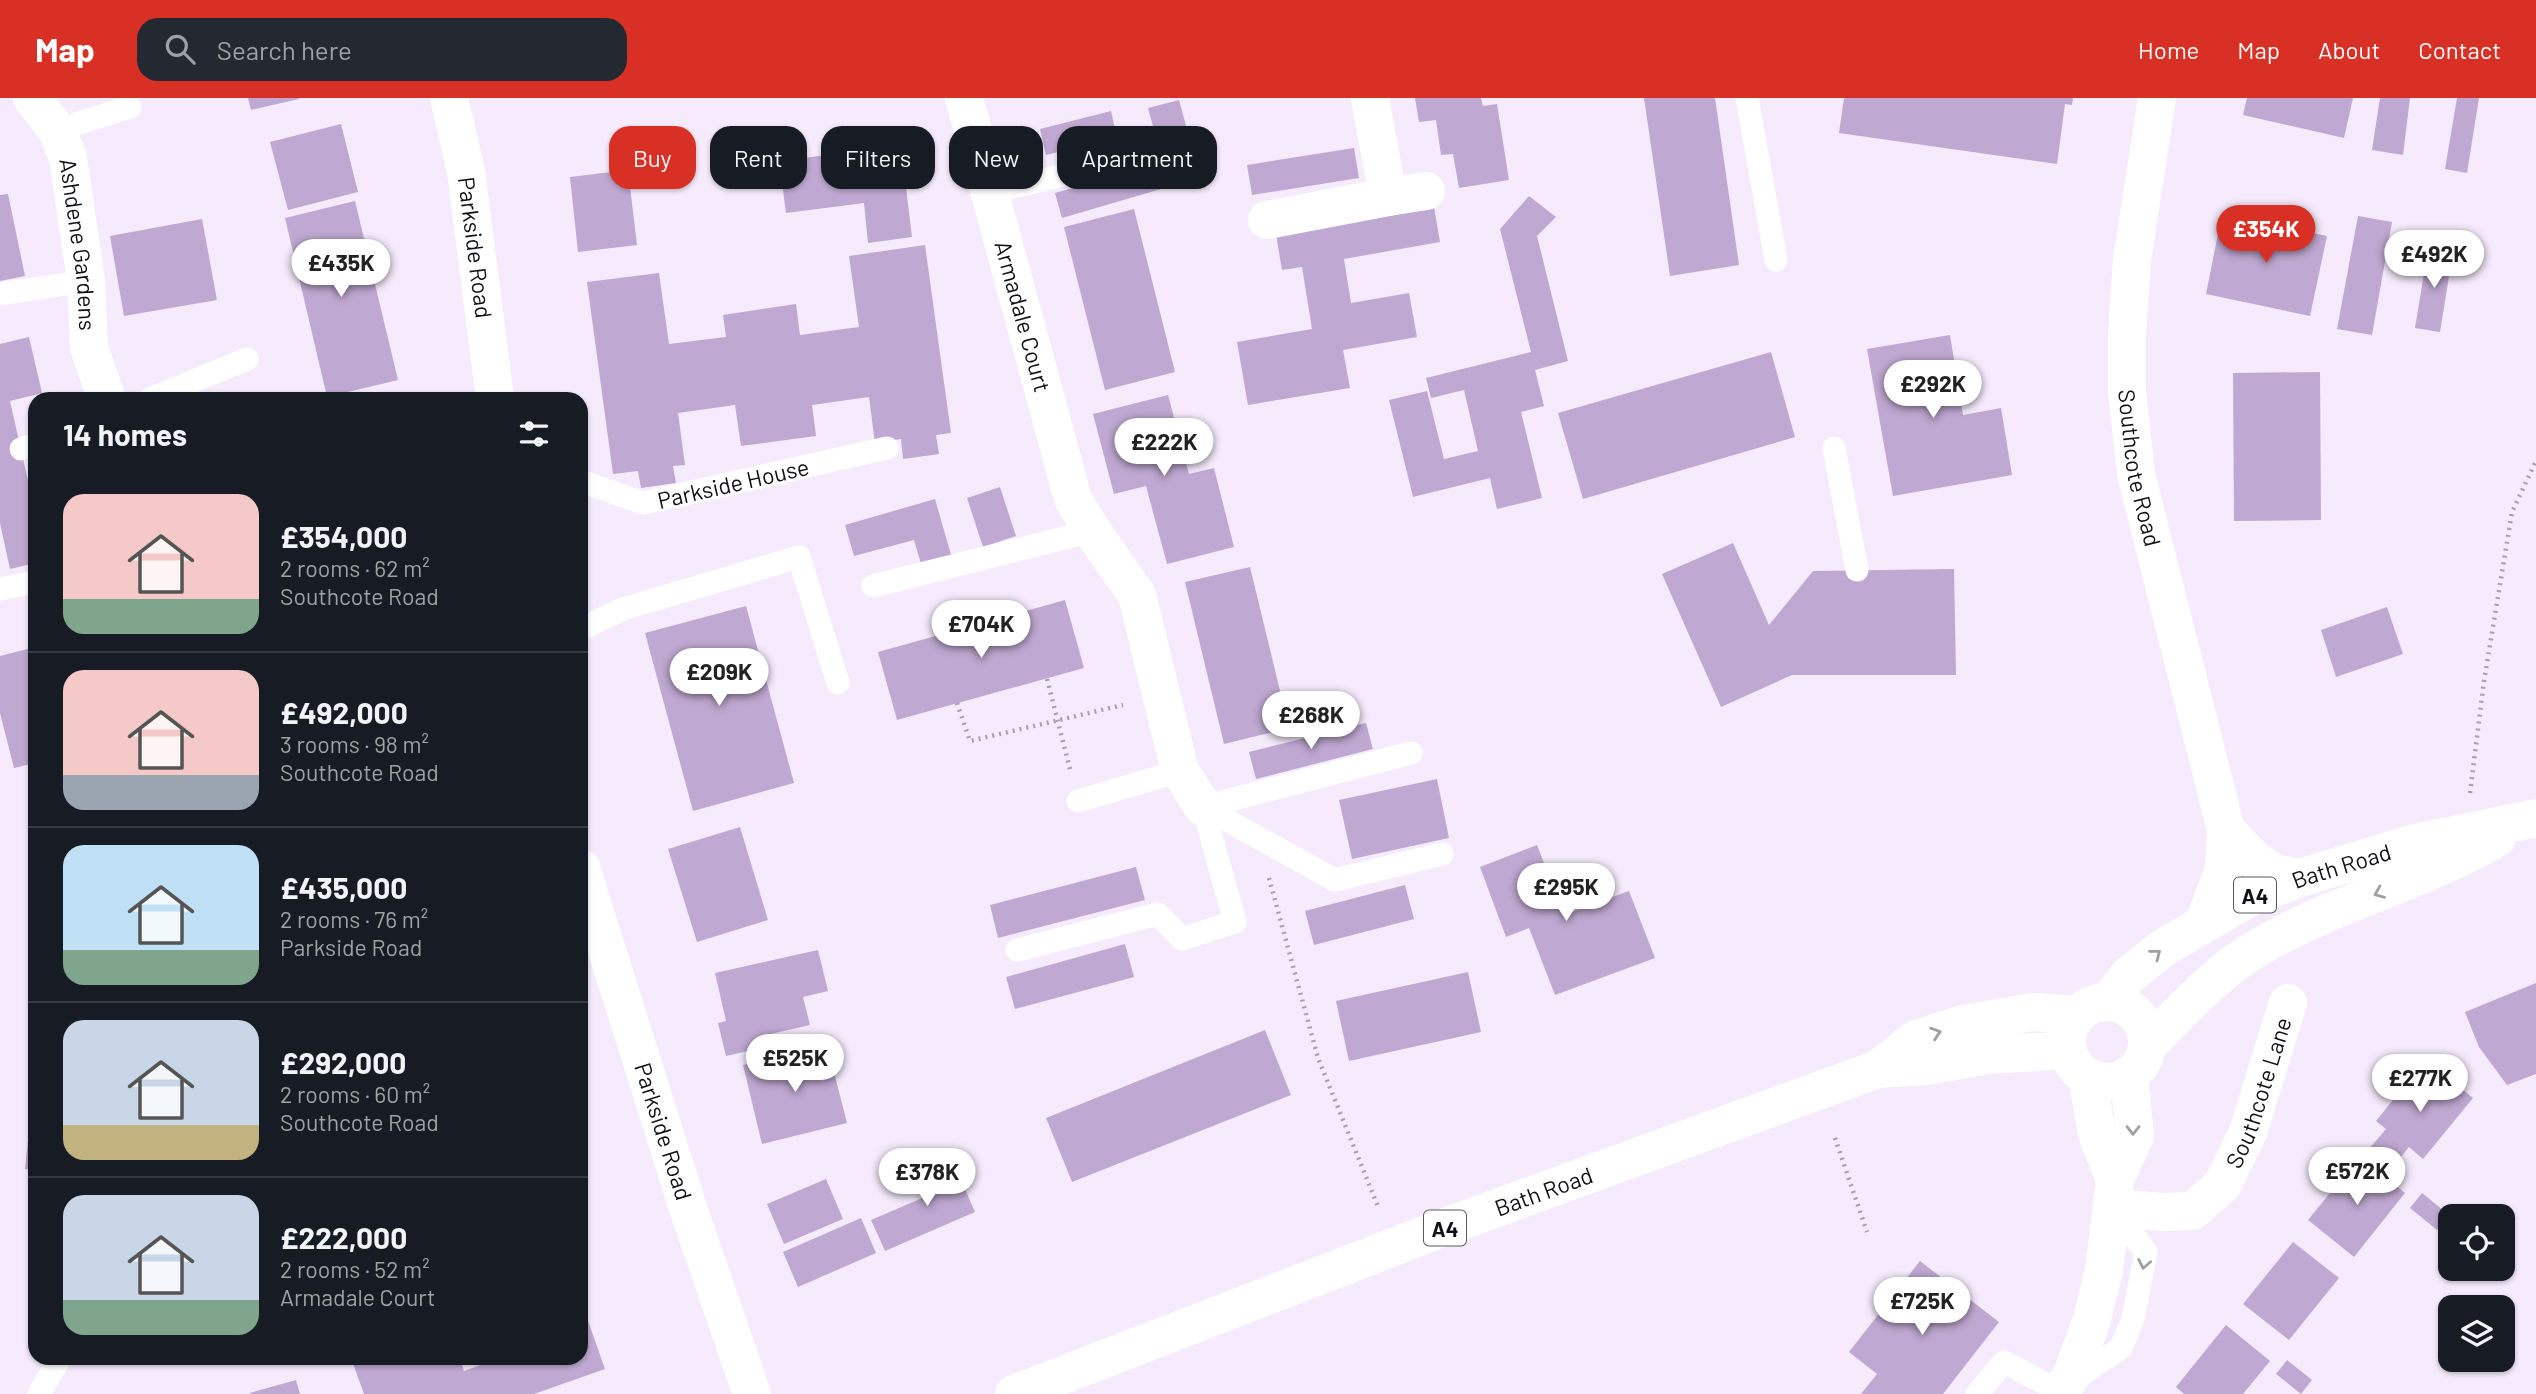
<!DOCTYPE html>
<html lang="en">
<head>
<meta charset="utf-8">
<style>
	:root { --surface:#171b24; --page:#242831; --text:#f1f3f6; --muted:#9ea1a6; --line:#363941; --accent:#d93025 }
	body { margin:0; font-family:Barlow,sans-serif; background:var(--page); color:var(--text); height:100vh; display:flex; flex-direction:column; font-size:26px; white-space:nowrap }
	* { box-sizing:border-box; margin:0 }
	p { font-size:23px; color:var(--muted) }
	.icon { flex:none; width:38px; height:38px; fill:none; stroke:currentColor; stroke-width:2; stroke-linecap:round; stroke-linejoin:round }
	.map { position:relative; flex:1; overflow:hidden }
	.details { position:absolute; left:28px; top:294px; width:560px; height:973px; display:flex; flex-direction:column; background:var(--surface); border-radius:21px; box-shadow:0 2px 5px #0004 }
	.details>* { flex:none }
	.hud { position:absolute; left:609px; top:28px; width:665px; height:63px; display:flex; gap:14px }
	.controls { position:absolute; left:2438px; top:1106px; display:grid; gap:14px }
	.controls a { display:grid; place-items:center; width:77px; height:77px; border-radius:14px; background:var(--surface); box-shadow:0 2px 5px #0004; font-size:35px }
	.price { position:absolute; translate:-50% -60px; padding:0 16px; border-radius:24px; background:#fff; color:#222; font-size:23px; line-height:46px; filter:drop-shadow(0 2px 4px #0008) }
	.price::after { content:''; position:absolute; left:50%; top:42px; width:21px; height:16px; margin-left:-10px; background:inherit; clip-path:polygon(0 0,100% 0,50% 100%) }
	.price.on { background:var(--accent); color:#fff }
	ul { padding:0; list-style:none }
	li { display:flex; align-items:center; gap:21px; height:175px; padding:0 35px }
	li+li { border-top:2px solid var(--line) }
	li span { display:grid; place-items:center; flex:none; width:196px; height:140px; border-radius:21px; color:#555 }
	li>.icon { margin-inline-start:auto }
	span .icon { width:84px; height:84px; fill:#fffc; stroke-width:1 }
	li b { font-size:30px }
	h2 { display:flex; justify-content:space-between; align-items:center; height:84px; padding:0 35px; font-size:30px }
	.tag { padding:0 24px; border-radius:21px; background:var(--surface); box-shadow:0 2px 5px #0004; font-size:24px; line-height:63px }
	.tag.on { background:var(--accent); color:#fff }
	header { display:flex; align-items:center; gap:42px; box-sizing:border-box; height:98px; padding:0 35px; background:var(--accent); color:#fff }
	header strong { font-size:33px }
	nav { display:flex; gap:38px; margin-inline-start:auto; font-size:24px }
	.search { width:490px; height:63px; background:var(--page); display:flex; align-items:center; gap:18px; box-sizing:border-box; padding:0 24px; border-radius:21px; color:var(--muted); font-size:26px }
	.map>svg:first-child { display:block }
	.building { fill:#bfa8d1 }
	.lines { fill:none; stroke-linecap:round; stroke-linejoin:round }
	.path { stroke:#a8a0ad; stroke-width:4.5; stroke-dasharray:2 5; stroke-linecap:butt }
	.service { stroke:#fff; stroke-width:23 }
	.minor { stroke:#fff; stroke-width:38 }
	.tertiary { stroke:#fff; stroke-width:38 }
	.primary { stroke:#fff; stroke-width:38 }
	.oneway { stroke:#a19fa1 }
	.labels { text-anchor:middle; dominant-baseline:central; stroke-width:6; stroke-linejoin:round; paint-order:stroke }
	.shield { fill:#fff; stroke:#5a585b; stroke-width:2 }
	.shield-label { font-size:21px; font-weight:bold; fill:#131015 }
	.street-label { font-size:23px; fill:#131015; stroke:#fff }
</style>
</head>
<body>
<header>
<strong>Map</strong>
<div class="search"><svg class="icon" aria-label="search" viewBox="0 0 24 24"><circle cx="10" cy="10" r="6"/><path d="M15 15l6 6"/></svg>Search here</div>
<nav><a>Home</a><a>Map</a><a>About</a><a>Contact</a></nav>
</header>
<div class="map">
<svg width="2536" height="1296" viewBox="0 0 2536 1296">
	<rect width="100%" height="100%" fill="#f5ebfc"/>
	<g class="building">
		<polygon points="248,0 299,0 299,1 251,12"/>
		<polygon points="1415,0 1481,0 1483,8 1497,6 1509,82 1459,90 1453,56 1441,57 1436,22 1419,24"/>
		<polygon points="1644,0 1715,0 1739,167 1670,178"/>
		<polygon points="1844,0 2073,0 2072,7 2065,6 2057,66 1839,35"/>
		<polygon points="2247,0 2353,0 2344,40 2243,17"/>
		<polygon points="2380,0 2410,0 2403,57 2372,52"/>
		<polygon points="2457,0 2479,0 2467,75 2445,71"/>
		<polygon points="1179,2 1194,57 1163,65 1148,10"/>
		<polygon points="1111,13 1117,40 1046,57 1040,31"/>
		<polygon points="341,26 358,94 288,112 270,44"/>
		<polygon points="901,48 912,139 868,145 864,105 786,115 779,63"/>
		<polygon points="1354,50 1359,80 1252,97 1247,67"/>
		<polygon points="1154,67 1161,91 1062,120 1055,95"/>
		<polygon points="628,72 637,147 578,154 570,79"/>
		<polygon points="8,96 25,178 0,183 0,97"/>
		<polygon points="1529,98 1556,119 1537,138 1568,263 1535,272 1544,308 1521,314 1542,400 1497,411 1490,380 1413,399 1389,302 1427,293 1444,361 1478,353 1464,292 1431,300 1426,280 1531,254 1500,131"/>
		<polygon points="355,103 398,282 327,299 285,120"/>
		<polygon points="1434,109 1440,144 1344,161 1351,205 1409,195 1417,239 1343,252 1350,290 1248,307 1237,244 1312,231 1302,169 1282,172 1276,136"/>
		<polygon points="1134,111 1175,274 1105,292 1064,129"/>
		<polygon points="2222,116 2327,138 2310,218 2206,196"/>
		<polygon points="2358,118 2392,124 2372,237 2337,231"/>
		<polygon points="202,121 217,202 124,218 110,138"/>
		<polygon points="925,147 951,335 936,337 939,356 903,361 901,341 875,345 869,299 812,307 816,338 741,348 735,307 678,315 685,367 673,368 676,385 641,390 638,373 613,376 587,184 659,175 669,246 726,239 723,217 796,206 800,237 859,229 849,158"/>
		<polygon points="2428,151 2453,154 2440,234 2415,230"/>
		<polygon points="1950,237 1963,317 2001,310 2012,377 1893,398 1867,251"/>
		<polygon points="29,239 42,295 10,303 33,405 35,405 35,465 10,471 0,425 0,246"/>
		<polygon points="1771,254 1795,339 1583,401 1558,315"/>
		<polygon points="2320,274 2321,422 2234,423 2233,275"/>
		<polygon points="1168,297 1189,376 1214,370 1234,449 1167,466 1146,388 1114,396 1093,316"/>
		<polygon points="1000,389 1016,438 983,449 967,400"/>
		<polygon points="935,401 952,460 922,469 914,442 854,458 845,427"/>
		<polygon points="1733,445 1769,527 1813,473 1954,471 1956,577 1792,577 1721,609 1662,476"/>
		<polygon points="1250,469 1289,630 1224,646 1185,484"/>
		<polygon points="1065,502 1084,570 897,622 878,554"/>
		<polygon points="746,508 794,685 693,713 645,535"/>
		<polygon points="2387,509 2403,556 2336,579 2321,532"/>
		<polygon points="35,549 35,665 14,670 0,615 0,558"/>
		<polygon points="1366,625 1373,651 1256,681 1249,654"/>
		<polygon points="1437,681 1449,740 1352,761 1339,702"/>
		<polygon points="740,729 768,822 697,844 668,751"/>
		<polygon points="1537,747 1564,817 1629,793 1655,860 1555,897 1529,830 1506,839 1480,769"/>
		<polygon points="1136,769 1145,802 998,840 990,807"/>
		<polygon points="1405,787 1414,821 1314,847 1305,813"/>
		<polygon points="1125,846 1134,879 1015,911 1006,879"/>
		<polygon points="818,852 828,893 803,899 810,927 758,939 761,950 726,958 718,925 726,923 715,875"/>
		<polygon points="1468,874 1481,934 1349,963 1336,903"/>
		<polygon points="2536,885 2536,976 2507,987 2479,949 2465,914"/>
		<polygon points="1265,932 1291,997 1072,1084 1046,1020"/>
		<polygon points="827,947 847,1025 762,1046 743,967"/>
		<polygon points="2426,961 2473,1000 2423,1061 2409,1049 2393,1069 2369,1051 2386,1031 2376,1023"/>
		<polygon points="33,996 35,996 35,1072 25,1071"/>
		<polygon points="950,1057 975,1114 885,1153 871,1122 936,1094 925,1068"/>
		<polygon points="2360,1058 2405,1095 2354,1159 2308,1122"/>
		<polygon points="826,1081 843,1121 784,1146 767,1106"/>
		<polygon points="2422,1095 2449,1117 2437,1132 2410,1110"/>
		<polygon points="861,1120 876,1155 798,1189 783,1154"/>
		<polygon points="2293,1144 2339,1180 2289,1242 2243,1206"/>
		<polygon points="1920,1163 1999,1224 1943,1296 1861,1296 1877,1276 1849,1254"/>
		<polygon points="581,1203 605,1271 534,1296 364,1296 351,1260 460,1260 464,1273 500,1260 581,1260"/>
		<polygon points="2226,1227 2270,1263 2243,1296 2184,1296 2176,1289"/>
		<polygon points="2287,1262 2312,1282 2301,1296 2276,1276"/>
		<polygon points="296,1282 300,1296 250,1296 250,1295"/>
	</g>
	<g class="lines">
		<g class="path">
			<polyline points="1047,581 1071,675"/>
			<polyline points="957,605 970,643 1123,607"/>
			<polyline points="2470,695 2484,583 2512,414 2536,363"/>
			<polyline points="1269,780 1318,960 1379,1111"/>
			<polyline points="1835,1040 1867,1134"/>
		</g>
		<g class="service">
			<polyline points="1747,0 1776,162"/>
			<polyline points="57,32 130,9"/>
			<polyline points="989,95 1142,58"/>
			<polyline points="0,196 86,183"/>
			<polyline points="150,301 247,261"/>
			<polyline points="1834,350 1857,472"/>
			<polyline points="21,351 35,346"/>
			<polyline points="581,383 643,405 887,350"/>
			<polyline points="873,488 1092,433"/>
			<polyline points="0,491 35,484"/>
			<polyline points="581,531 623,511 799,459 838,585"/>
			<polyline points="1078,703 1180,673"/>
			<polyline points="1203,709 1411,655"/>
			<polyline points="1017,852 1158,816 1182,841 1235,824 1203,709 1335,782 1442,756"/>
			<polyline points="2072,1283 2121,1250 2133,1221 2146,1154 2113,1110"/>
			<polyline points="39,1296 60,1260"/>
			<polyline points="1977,1296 2004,1264 2061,1294"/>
		</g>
		<g class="minor">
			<path id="s1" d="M32,0L57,32L68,60L86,183L89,250L107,301"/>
			<path id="s2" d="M449,0L466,73L495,301"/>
			<path id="s3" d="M964,0L1073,401L1092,433L1137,497L1180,673L1203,709"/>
			<polyline points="1370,0 1388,99 1426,93"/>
			<path id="s4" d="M2157,0L2132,162L2127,236V293L2136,376L2226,732L2224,771L2204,825"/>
			<polyline points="1267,122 1388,99"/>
			<polyline points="2226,732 2255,762 2274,775 2300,780"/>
			<path id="s5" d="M581,770L689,1113L752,1296"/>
			<path id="s6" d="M2113,1110L2163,1114L2193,1113L2223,1086L2248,1034L2288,905"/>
		</g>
		<g class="tertiary">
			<polyline points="2087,978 2097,1036 2115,1082"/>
			<polyline points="2060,1296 2073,1274 2092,1221 2104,1172 2115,1082 2135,1038 2129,977"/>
		</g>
		<g class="primary">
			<path id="s7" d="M2108,904L2129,877L2163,850L2250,799L2300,780L2415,745L2536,720"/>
			<circle cx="2107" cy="944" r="40"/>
			<path d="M2148,947C2179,916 2214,877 2251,854C2328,806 2419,786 2497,740"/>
			<polyline points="1878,971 1916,941 1963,926 2033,914 2077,917"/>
			<path id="s8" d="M1014,1296L1453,1126L1878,971L1927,968L1988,957L2068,952"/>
		</g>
	</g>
	<defs><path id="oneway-chevron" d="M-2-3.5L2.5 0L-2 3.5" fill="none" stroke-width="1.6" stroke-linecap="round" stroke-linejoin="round" transform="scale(1.75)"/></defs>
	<g class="oneway">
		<use href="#oneway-chevron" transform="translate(2379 795) rotate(158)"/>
		<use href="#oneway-chevron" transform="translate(2156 856) rotate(-38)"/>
		<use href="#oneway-chevron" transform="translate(1936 935) rotate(-18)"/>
		<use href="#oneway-chevron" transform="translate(2133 1032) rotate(90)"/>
		<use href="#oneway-chevron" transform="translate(2144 1166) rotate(101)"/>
	</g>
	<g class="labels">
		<g class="shield">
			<rect x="2234" y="779.5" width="42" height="35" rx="5"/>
			<rect x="1424" y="1112.5" width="42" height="35" rx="5"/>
		</g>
		<g class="shield-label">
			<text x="2255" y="797">A4</text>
			<text x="1445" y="1130">A4</text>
		</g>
		<g class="street-label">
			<text stroke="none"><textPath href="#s1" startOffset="158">Ashdene Gardens</textPath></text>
			<text stroke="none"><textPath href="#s2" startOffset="152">Parkside Road</textPath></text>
			<text stroke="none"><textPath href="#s3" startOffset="226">Armadale Court</textPath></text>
			<text stroke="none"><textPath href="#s4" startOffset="373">Southcote Road</textPath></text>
			<text transform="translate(733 385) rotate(-13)">Parkside House</text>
			<text stroke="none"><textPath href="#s7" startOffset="275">Bath Road</textPath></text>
			<text stroke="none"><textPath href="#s6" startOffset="219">Southcote Lane</textPath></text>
			<text stroke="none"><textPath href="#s5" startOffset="276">Parkside Road</textPath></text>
			<text stroke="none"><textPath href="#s8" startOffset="567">Bath Road</textPath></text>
		</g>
	</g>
</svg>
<div class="controls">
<a><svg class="icon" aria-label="locate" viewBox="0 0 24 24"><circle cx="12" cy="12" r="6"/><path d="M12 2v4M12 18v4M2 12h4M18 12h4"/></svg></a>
<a><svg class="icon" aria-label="layers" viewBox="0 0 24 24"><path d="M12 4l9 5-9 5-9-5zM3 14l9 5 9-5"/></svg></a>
</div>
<b class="price on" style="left:2266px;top:167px">£354K</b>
<b class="price" style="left:2434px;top:192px">£492K</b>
<b class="price" style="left:341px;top:201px">£435K</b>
<b class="price" style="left:1933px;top:322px">£292K</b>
<b class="price" style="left:1164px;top:380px">£222K</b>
<b class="price" style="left:981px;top:562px">£704K</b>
<b class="price" style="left:719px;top:610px">£209K</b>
<b class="price" style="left:1311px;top:653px">£268K</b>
<b class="price" style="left:1566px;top:825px">£295K</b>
<b class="price" style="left:795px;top:996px">£525K</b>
<b class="price" style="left:2420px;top:1016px">£277K</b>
<b class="price" style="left:2357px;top:1109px">£572K</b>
<b class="price" style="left:927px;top:1110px">£378K</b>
<b class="price" style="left:1922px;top:1239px">£725K</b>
<div class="hud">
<a class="tag on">Buy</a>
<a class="tag">Rent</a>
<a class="tag">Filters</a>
<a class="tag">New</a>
<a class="tag">Apartment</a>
</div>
<section class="details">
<h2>14 homes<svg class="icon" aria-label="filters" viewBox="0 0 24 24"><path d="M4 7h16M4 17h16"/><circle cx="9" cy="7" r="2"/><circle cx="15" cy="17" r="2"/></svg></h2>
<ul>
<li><span style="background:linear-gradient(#f6c9c9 75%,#7fa58c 0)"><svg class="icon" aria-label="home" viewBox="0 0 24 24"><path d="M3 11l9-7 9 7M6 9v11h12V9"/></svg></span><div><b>£354,000</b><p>2 rooms · 62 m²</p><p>Southcote Road</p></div></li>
<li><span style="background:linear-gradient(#f6c9c9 75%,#9aa5b1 0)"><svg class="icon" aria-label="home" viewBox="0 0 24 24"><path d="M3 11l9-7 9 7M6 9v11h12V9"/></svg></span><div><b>£492,000</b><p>3 rooms · 98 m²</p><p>Southcote Road</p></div></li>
<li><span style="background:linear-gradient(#bfe0f5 75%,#7fa58c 0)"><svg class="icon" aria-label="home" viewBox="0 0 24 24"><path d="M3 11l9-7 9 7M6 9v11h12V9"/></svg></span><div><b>£435,000</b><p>2 rooms · 76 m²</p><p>Parkside Road</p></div></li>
<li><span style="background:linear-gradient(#c9d6e8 75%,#c2b280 0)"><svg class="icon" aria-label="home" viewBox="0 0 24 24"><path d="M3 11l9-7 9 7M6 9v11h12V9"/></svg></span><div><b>£292,000</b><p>2 rooms · 60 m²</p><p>Southcote Road</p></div></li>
<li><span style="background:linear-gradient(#c9d6e8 75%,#7fa58c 0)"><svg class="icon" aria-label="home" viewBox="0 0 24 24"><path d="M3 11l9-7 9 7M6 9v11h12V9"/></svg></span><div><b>£222,000</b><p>2 rooms · 52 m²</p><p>Armadale Court</p></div></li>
</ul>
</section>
</div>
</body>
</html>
